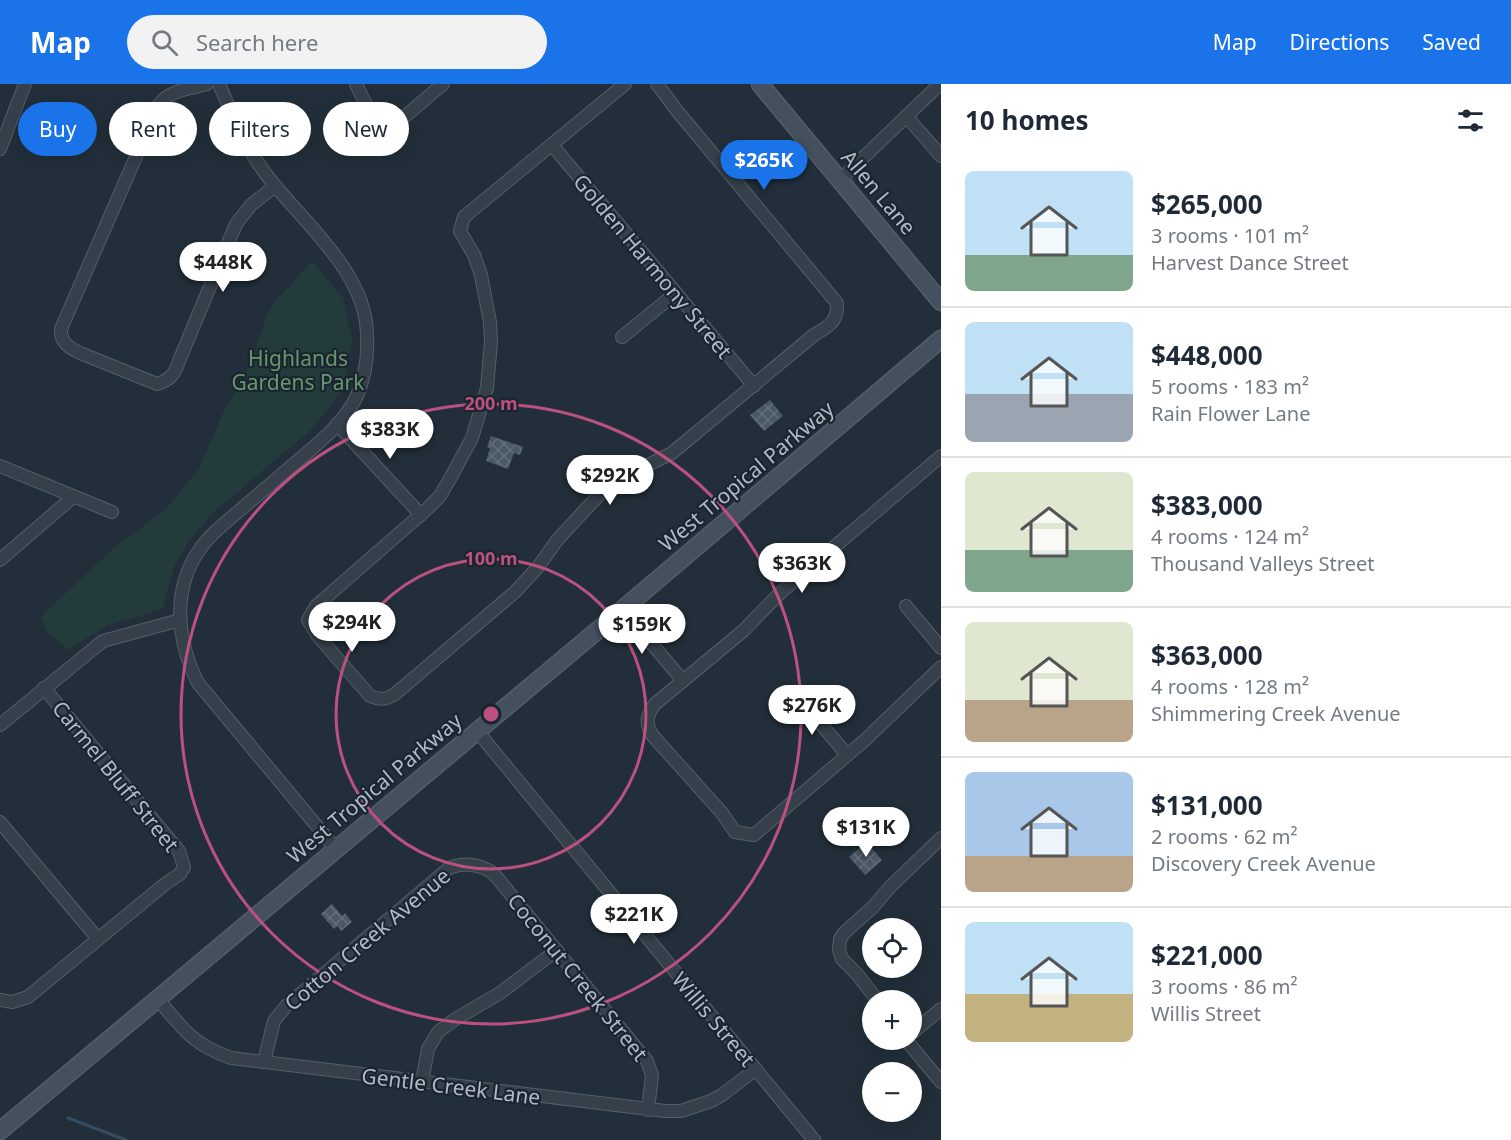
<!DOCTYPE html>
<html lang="en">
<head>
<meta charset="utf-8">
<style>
	:root { --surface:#fff; --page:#f2f2f3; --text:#1f2937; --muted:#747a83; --line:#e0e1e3; --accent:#1a73e8 }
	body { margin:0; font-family:"Noto Sans",sans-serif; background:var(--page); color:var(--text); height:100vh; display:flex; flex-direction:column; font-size:22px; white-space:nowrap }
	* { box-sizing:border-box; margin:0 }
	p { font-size:20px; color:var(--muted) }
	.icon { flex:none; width:33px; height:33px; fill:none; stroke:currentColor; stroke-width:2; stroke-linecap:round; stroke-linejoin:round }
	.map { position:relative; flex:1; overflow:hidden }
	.drawer { display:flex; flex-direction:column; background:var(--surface); width:570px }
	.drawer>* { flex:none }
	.hud { position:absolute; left:18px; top:18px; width:570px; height:54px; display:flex; gap:12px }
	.controls { position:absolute; left:862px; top:834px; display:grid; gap:12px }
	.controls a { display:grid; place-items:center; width:60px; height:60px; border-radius:50%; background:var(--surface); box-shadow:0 3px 15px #0003; font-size:30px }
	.price { position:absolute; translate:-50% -51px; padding:0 14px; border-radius:21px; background:#fff; color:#222; font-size:20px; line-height:39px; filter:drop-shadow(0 2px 3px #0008) }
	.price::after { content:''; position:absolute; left:50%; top:36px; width:18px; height:14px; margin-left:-9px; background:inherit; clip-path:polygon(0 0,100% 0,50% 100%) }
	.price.active { background:var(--accent); color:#fff }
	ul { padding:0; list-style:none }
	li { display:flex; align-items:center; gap:18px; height:150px; padding:0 24px }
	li+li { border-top:2px solid var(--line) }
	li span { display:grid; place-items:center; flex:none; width:168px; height:120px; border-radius:9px; color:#555 }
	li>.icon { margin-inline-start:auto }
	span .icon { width:72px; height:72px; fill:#fffc; stroke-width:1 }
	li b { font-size:26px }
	h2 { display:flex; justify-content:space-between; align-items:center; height:72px; padding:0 24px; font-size:26px }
	.tag { padding:0 21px; border-radius:27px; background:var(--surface); box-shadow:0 3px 15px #0003; font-size:21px; line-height:54px }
	.tag.active { background:var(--accent); color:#fff }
	header { display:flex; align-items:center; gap:36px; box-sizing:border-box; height:84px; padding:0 30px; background:var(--accent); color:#fff }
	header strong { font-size:28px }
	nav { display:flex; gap:33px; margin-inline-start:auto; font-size:21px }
	.search { width:420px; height:54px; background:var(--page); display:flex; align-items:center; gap:15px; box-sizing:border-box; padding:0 21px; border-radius:33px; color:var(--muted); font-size:22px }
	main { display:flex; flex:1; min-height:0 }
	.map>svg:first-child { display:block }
	.green { fill:#243b3b }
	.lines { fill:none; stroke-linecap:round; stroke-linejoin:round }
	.stream { stroke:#364c61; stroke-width:3 }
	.building { fill:url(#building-cross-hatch) }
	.minor-casing { stroke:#545e68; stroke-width:14 }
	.secondary-casing { stroke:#545e68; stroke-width:19 }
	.minor { stroke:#36404b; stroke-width:12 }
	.secondary { stroke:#44505e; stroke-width:16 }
	.ring { fill:none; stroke:#bc5181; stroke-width:3 }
	.labels { text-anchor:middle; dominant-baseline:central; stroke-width:4.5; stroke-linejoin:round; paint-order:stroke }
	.street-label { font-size:21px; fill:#b1bbc7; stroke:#1b252f }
	.park-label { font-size:21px; fill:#68976f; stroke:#1b252f }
	.centre { fill:#bc5181; stroke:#1b252f; stroke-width:3 }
	.ring-label { font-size:18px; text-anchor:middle; font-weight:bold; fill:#bc5181; stroke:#1b252f; stroke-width:4.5; stroke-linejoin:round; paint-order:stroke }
</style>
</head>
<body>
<header>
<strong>Map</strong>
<div class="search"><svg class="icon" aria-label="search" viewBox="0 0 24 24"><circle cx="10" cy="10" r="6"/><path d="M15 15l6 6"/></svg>Search here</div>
<nav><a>Map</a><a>Directions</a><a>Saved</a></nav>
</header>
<main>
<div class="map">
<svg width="941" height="1056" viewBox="0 0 941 1056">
	<defs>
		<pattern id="building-cross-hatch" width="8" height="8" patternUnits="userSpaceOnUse" patternTransform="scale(1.5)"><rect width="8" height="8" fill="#4a5966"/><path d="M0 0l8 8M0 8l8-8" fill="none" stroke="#626f7a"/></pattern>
	</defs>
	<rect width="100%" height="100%" fill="#222f3a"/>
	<polygon class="green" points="312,178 343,213 352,256 342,308 311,346 215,427 189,456 175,481 162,525 106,542 68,566 46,547 41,532 113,465 165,426 199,385 223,329 252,276 267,231 275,217"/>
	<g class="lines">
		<polyline class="stream" points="68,1034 126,1056"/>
	</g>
	<g class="building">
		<polygon points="770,316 783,332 764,347 750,331"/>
		<polygon points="491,352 523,363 520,371 514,369 508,385 486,377 490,364 487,363"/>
		<polygon points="866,758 882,776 865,791 849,773"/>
		<polygon points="332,820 342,832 345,829 352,838 341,847 338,842 334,845 321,830"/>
	</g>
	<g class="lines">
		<defs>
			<g id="minor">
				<path d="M207,0C190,5 168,6 158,22L61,245C60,258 69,264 80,269L157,300C170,296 175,290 179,277L236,140L251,121L275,102"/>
				<path d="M219,0C232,30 245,62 265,89C298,133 358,181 366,238C369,263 367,290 356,314C343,339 322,356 301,374C280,392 260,409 239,427C225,439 210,450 200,465C171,506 177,557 198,599L336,765"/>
				<path d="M356,0C365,18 372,41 396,40L443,0"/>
				<path d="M625,0L464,133L460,147L474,171L481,191L490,238L491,258L487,304L472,354L451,393L440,412L426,426L316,522L308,536L317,551L370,612C381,616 385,616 395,610L515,508L538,483L558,455L600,410L634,388L672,369L814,251C829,242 838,238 837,219L678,28L657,0"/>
				<polyline points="906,32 941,72"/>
				<polyline points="552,61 754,302"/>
				<polyline points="0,65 25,0"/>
				<polyline points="840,96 940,0"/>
				<polyline points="622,253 676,209"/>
				<polyline points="337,340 421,431"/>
				<path d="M941,372L779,510L743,547L655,620C646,632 645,640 653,652L722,729L735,748L754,751L865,656L941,583"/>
				<polyline points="0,382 112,428"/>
				<polyline points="0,476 73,413"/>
				<polyline points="906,522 941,564"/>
				<polyline points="623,525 683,597"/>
				<polyline points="800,615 847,671"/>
				<polyline points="0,641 103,557 180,536"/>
				<polyline points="477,647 814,1056"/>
				<polyline points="0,738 98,855"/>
				<path d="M157,914C182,944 193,961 231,974L665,1027H681L711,1017L722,1011L756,985"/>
				<polyline points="0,916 12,918 28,913 165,800 180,790 184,783 179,767 44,604"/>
				<polyline points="877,916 857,890 842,875 839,866 840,855 844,849 873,823 891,802 941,754"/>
				<polyline points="912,949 941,925"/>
				<polyline points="906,956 941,998"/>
				<path d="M264,978L274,937L286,922L449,784C464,778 481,780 494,790L647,977L652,991L648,1026"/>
				<polyline points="422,998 428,965 438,948 454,936 500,909 557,866"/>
			</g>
			<g id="secondary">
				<polyline points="760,0 941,218"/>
				<polyline points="0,1047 623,525 941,255"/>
			</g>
		</defs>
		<use href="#minor" class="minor-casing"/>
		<use href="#secondary" class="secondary-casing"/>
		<use href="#minor" class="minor"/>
		<use href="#secondary" class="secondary"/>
	</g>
	<g class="ring">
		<circle cx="491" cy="630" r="155"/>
		<circle cx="491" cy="630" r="310"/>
	</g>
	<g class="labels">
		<g class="street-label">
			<text transform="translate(879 108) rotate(50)">Allen Lane</text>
			<text transform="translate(653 182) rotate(50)">Golden Harmony Street</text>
			<text transform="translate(746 392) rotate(-40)">West Tropical Parkway</text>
			<text transform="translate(116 692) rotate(51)">Carmel Bluff Street</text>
			<text transform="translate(374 704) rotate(-40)">West Tropical Parkway</text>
			<text transform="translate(367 855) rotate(-40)">Cotton Creek Avenue</text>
			<text transform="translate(578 893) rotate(51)">Coconut Creek Street</text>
			<text transform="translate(714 935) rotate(50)">Willis Street</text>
			<text transform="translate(451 1002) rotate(7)">Gentle Creek Lane</text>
		</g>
		<g class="park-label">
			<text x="298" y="274">Highlands<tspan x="298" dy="24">Gardens Park</tspan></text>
		</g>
	</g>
	<circle cx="491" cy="630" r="9" class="centre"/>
	<g class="ring-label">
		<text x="491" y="326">200 m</text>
		<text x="491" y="481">100 m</text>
	</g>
</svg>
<div class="controls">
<a><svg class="icon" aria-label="locate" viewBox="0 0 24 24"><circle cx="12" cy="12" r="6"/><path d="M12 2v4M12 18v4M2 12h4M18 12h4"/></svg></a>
<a>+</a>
<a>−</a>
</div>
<b class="price active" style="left:764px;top:107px">$265K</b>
<b class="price" style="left:223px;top:209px">$448K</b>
<b class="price" style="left:390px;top:376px">$383K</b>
<b class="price" style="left:610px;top:422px">$292K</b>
<b class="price" style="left:802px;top:510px">$363K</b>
<b class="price" style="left:352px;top:569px">$294K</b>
<b class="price" style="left:642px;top:571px">$159K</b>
<b class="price" style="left:812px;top:652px">$276K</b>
<b class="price" style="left:866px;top:774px">$131K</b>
<b class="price" style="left:634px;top:861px">$221K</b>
<div class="hud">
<a class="tag active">Buy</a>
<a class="tag">Rent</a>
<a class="tag">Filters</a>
<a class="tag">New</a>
</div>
</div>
<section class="drawer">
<h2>10 homes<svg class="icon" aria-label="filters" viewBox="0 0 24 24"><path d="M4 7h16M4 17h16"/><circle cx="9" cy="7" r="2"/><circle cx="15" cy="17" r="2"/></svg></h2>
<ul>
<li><span style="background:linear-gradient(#bfe0f5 70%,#7fa58c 0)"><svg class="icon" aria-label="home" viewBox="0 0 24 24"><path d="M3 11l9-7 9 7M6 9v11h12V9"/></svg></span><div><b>$265,000</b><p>3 rooms · 101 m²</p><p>Harvest Dance Street</p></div></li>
<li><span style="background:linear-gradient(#bfe0f5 60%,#9aa5b1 0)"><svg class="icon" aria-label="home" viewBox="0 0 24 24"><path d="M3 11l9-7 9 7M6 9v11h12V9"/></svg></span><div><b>$448,000</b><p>5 rooms · 183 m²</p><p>Rain Flower Lane</p></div></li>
<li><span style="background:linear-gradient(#dfe7d0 65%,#7fa58c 0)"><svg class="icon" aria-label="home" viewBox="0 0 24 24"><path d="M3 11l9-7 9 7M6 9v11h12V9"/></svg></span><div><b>$383,000</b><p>4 rooms · 124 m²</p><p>Thousand Valleys Street</p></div></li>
<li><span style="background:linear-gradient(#dfe7d0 65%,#b9a48a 0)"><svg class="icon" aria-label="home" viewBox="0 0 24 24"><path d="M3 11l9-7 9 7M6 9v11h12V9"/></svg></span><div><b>$363,000</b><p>4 rooms · 128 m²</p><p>Shimmering Creek Avenue</p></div></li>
<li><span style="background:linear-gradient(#a9c7e8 70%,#b9a48a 0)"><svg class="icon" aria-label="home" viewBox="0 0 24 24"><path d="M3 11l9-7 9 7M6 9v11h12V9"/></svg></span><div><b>$131,000</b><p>2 rooms · 62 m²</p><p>Discovery Creek Avenue</p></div></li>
<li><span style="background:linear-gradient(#bfe0f5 60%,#c2b280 0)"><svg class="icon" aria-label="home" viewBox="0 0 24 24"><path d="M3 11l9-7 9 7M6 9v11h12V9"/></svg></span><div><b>$221,000</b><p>3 rooms · 86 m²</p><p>Willis Street</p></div></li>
</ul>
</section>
</main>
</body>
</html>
